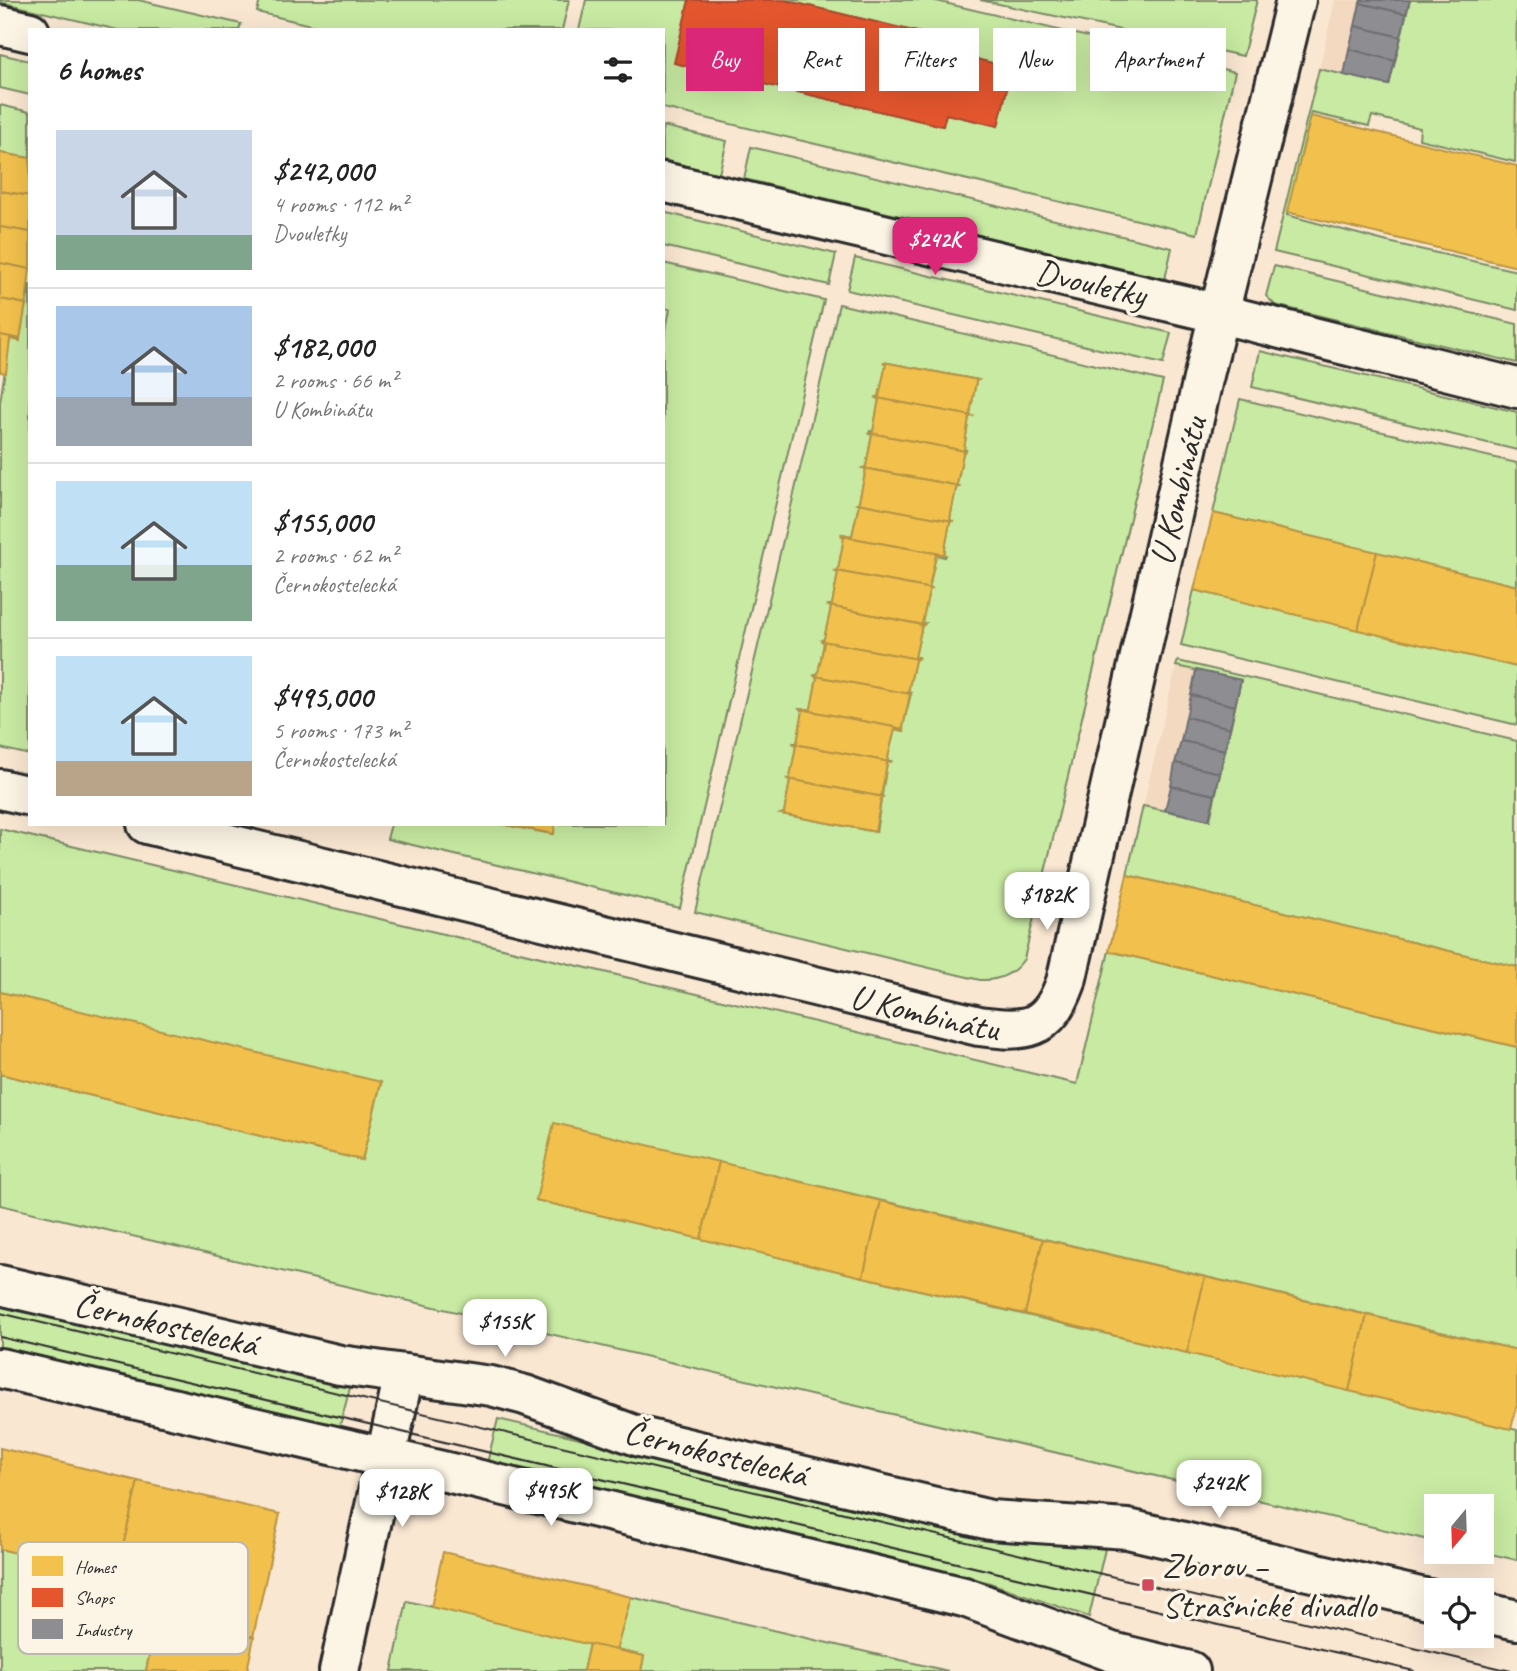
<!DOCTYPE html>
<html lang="en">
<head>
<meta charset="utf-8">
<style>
	:root { --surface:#fff; --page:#f2f2f2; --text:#222; --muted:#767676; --line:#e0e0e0; --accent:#db2777 }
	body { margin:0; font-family:Caveat,sans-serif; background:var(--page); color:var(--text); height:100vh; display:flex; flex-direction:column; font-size:26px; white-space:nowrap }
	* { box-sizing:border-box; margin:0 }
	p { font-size:23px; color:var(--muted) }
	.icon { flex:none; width:38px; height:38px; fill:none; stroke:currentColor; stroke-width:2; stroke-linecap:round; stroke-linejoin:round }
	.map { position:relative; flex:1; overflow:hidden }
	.sheet { position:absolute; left:28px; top:28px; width:637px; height:798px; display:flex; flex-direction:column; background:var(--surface); border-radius:0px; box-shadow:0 7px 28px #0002 }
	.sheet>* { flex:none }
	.hud { position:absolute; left:686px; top:28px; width:665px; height:63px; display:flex; gap:14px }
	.needle { width:46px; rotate:199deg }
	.fabs { position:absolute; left:1424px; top:1494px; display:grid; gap:14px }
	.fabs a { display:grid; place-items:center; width:70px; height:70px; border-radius:0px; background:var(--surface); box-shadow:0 7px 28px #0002; font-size:35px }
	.price { position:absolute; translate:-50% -60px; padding:0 16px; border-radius:14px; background:#fff; color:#222; font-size:23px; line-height:46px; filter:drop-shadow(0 2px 4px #0008) }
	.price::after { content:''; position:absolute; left:50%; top:42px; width:21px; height:16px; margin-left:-10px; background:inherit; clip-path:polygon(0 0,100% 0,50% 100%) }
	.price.active { background:var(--accent); color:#fff }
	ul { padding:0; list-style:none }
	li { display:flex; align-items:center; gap:21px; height:175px; padding:0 28px }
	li+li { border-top:2px solid var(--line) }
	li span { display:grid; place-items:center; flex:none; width:196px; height:140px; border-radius:0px; color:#555 }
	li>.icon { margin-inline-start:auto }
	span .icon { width:84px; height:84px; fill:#fffc; stroke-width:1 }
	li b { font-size:30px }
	h2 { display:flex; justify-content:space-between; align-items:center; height:84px; padding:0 28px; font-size:30px }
	.pill { padding:0 24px; border-radius:0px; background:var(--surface); box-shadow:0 7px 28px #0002; font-size:24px; line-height:63px }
	.pill.active { background:var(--accent); color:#fff }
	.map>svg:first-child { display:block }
	.built { fill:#f4d9c1 }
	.green { fill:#c8eaa2; stroke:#7a8a66; stroke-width:2; fill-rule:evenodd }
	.homes { fill:#f2c14e; stroke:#b69444; stroke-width:2 }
	.shops { fill:#e4572e; stroke:#ac4a2d; stroke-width:2 }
	.industry { fill:#8d8d92; stroke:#707073; stroke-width:2 }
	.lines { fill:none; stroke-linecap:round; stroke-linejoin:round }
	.minor-casing { stroke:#2b2b2b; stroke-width:44 }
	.major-casing { stroke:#2b2b2b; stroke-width:44 }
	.minor { stroke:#fcf5e5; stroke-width:38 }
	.major { stroke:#fcf5e5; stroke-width:38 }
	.tram { stroke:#2b2b2b; stroke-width:2 }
	.poi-dot { fill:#d1495b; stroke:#fcf5e5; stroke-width:2.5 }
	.labels { text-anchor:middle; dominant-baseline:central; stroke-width:7; stroke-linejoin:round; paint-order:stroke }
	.street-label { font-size:35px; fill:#2b2b2b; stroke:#fcf5e5 }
	.poi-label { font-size:35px; fill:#2b2b2b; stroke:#fcf5e5; text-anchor:start }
	.key { fill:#fcf5e5; stroke:#bdb8ad; stroke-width:2 }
	.key-label { font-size:19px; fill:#2b2b2b }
</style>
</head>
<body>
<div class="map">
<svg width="1517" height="1671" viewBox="0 0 1517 1671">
	<rect width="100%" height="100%" fill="#fae7d2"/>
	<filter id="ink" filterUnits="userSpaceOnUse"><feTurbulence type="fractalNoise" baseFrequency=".0143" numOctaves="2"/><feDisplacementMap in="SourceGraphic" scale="14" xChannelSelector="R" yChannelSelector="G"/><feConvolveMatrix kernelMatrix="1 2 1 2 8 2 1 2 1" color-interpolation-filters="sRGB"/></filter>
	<g filter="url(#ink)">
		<g class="built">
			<polygon points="1335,0 1410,0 1389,85 1319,69"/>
			<polygon points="1176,666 1241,680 1209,820 1143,806"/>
		</g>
		<g class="green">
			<polygon points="0,0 138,0 241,24 239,30 118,30 0,2"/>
			<polygon points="260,0 569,0 562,30 331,30 257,12"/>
			<polygon points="586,0 689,0 675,63 942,126 946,114 998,126 1012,68 960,55 963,43 784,0 932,0 1235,72 1197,234 663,108 663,30 579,30"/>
			<polygon points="980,0 1257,0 1243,56"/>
			<polygon points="1410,0 1517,0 1515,162 1419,139 1420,128 1372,116 1369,126 1311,113 1287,215 1388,242 1517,271 1517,310 1274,252 1319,69 1389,85"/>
			<polygon points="0,54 30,61 30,95 0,88"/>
			<polygon points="0,105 30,112 30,158 0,153"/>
			<polygon points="663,126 727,141 719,174 663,160"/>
			<polygon points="751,147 1172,248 1165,279 744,179"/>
			<polygon points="663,212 836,254 829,285 663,246"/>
			<polygon points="855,258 1171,333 1163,364 847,290"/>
			<polygon points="663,263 824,300 680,908 387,839 391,824 500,824 553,834 555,824 663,824 663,345 670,309 663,308"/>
			<polygon points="1274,266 1517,324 1517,363 1275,305 1266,296"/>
			<polygon points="30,284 30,755 0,748 0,402 10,339 26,305"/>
			<path d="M839,304L1163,381L1024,959C1013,975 999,981 980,980L695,912ZM883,362L978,380L976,381L970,414L972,416L969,417L964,449L966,450L963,453L957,484L959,487L956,488L950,519L952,521L950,522L944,554L946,555L945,557L936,555L922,623H925L922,625L915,657H918L915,660L908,692L911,693L903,727L904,731L895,729L887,761H890L887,763L876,832L781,814L784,813L790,781L788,779L790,778L796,746L794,743H797L803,711L800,709H811L817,678L815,675L818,674L824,643L822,640L824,639L831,608L829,605H832L838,573L836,572L838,570L844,538L842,534L852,536L859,504L857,503L859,502L866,469L863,468L866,467L872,434H869L870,431L873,432L879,399L877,397H879L886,364Z"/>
			<polygon points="1260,351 1517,412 1517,450 1252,387"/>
			<polygon points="1240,399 1517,463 1517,586 1213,513"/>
			<polygon points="1194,590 1517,667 1517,725 1181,645"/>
			<polygon points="1178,661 1517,741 1517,967 1127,875 1143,806 1210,820 1241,680 1176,666"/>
			<polygon points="0,829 1077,1084 1109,951 1517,1047 1517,1350 555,1124 536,1200 1517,1430 1517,1560 1482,1552 1482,1507 1437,1507 1437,1542 0,1205 0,1074 362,1160 381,1083 0,992"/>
			<polygon points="0,1301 351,1384 339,1429 0,1350"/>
			<polygon points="498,1419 996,1535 1105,1549 1089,1617 987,1582 487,1463"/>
			<polygon points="0,1549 162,1588 146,1671 0,1671"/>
			<polygon points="631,1597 948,1671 641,1671 644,1656 616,1650"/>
			<polygon points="407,1601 589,1644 583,1671 392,1671"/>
		</g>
		<g class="homes">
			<polygon points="1311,116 1517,166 1517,267 1287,212"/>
			<polygon points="0,153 30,158 30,196 0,191"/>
			<polygon points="0,191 30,196 30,232 0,227"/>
			<polygon points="0,227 30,232 30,269 0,263"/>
			<polygon points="0,263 30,269 26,304 0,299"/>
			<polygon points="0,299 26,304 20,339 0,335"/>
			<polygon points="0,335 20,339 20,341 10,339 6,373 0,372"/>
			<polygon points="883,362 978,380 976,381 970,414 972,416 877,398 879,397 886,364"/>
			<polygon points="877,398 972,416 969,417 964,449 965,451 870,433 873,432 879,399"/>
			<polygon points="870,433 965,451 963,453 957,484 959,486 863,468 866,467 872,434"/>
			<polygon points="863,468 959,486 956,488 950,519 952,521 857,503 859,502 866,469"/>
			<polygon points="857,503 952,521 950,522 944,554 946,555 842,536 842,534 852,536 859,504"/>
			<polygon points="1213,513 1377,552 1358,630 1194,590"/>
			<polygon points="842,536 890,545 946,555 936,555 929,587 931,589 836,571 838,570 844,538"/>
			<polygon points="1377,552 1517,586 1517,667 1358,630"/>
			<polygon points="836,571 931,589 929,591 922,623 925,623 924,625 829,606 832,605 838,573"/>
			<polygon points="829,606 922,625 915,657 918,657 917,659 822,641 824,639 831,608"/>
			<polygon points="822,641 917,659 915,660 908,692 910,694 815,676 818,674 824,643"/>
			<polygon points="815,676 910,694 903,727 904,729 800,709 811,709 817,678"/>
			<polygon points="800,709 904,729 904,731 895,729 887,761 890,762 794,744 797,744 803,711"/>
			<polygon points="794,744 890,762 887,763 881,796 883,797 788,779 790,778 796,746"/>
			<polygon points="788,779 883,797 881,799 875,831 877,832 781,814 784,813 790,781"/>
			<polygon points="500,824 555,824 554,834"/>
			<polygon points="1127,875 1517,967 1517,1047 1109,951"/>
			<polygon points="0,992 381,1082 362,1160 0,1074"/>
			<polygon points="554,1123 719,1162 701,1239 536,1200"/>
			<polygon points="719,1162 881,1201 863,1277 701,1239"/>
			<polygon points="881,1201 1043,1239 1025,1314 863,1277"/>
			<polygon points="1043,1239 1205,1277 1187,1353 1025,1314"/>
			<polygon points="1205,1277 1367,1315 1349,1391 1187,1353"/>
			<polygon points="1367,1315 1517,1350 1517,1405 1511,1429 1349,1391"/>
			<polygon points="0,1448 138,1481 116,1577 0,1549"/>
			<polygon points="138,1481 280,1514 253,1637 156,1614 162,1588 116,1577"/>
			<polygon points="443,1552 631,1597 616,1651 431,1607"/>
			<polygon points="158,1614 254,1637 247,1671 146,1671"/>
			<polygon points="589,1644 644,1656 641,1671 583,1671"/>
		</g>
		<polygon class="shops" points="689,0 784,0 963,43 960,55 1012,68 998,126 946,114 943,126 674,63"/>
		<g class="industry">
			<polygon points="1361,0 1410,0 1406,14 1360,3"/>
			<polygon points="1360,3 1406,14 1401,37 1355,26"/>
			<polygon points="1355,26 1401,37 1395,61 1349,49"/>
			<polygon points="1349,49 1395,61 1389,85 1344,75"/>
			<polygon points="1196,670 1241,680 1235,706 1191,695"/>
			<polygon points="1191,695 1235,706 1230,728 1186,717"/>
			<polygon points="1186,717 1230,728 1225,750 1181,741"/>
			<polygon points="1181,741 1225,750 1220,773 1175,763"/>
			<polygon points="1175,763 1220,773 1215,795 1171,786"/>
			<polygon points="1171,786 1215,795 1209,820 1165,810"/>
		</g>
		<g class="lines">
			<defs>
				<g id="minor">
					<polyline points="0,25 30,32"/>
					<polyline points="663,182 1221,314 1517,388"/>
					<polyline points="0,789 30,796"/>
					<path id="s1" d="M147,824L979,1026C1026,1032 1048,1032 1066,982L1203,379L1296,0"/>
					<polyline points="339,1671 404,1374"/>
				</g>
				<g id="major">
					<polyline points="0,1285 340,1365 491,1386 525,1395 640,1437 990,1520 1128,1529 1437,1601"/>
					<polyline points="0,1368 468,1477 964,1597 1112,1652 1190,1671"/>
					<polyline points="1482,1612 1517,1620"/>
				</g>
			</defs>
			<use href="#minor" class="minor-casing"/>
			<use href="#major" class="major-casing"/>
			<use href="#minor" class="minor"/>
			<use href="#major" class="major"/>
			<g class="tram">
				<polyline points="0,1313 1511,1671"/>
				<polyline points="0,1337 1414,1671"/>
			</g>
		</g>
	</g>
	<rect class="poi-dot" x="1141" y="1578" width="14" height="14" rx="3.5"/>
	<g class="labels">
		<g class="street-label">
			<text transform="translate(1091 283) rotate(13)">Dvouletky</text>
			<text transform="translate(1178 491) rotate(-77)">U Kombinátu</text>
			<text stroke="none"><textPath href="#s1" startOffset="800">U Kombinátu</textPath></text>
			<text transform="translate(166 1324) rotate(13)">Černokostelecká</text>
			<text transform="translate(716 1453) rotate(14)">Černokostelecká</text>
		</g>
		<g class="poi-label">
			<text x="1162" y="1565">Zborov –<tspan x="1162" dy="40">Strašnické divadlo</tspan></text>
		</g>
	</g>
	<rect x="18" y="1542" width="230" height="112" rx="10" class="key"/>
	<rect x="32" y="1556" width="31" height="20" fill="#f2c14e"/>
	<rect x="32" y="1588" width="31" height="19" fill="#e4572e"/>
	<rect x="32" y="1619" width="31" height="20" fill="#8d8d92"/>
	<g class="key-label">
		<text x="75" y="1573">Homes</text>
		<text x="75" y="1604">Shops</text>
		<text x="75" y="1636">Industry</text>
	</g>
</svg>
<div class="fabs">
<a><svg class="needle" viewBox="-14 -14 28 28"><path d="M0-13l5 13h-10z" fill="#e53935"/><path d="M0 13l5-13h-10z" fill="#767676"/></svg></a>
<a><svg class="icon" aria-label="locate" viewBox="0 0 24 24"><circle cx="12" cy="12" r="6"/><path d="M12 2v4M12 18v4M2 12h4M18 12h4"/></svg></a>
</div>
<b class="price active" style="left:935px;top:277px">$242K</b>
<b class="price" style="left:1047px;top:932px">$182K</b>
<b class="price" style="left:505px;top:1359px">$155K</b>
<b class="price" style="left:1219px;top:1520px">$242K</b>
<b class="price" style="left:551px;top:1528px">$495K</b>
<b class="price" style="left:402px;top:1529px">$128K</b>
<div class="hud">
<a class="pill active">Buy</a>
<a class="pill">Rent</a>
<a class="pill">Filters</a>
<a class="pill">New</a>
<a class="pill">Apartment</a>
</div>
<section class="sheet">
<h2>6 homes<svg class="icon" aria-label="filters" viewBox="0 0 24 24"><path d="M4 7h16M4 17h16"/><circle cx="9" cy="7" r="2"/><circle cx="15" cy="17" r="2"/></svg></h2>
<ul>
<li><span style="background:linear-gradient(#c9d6e8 75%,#7fa58c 0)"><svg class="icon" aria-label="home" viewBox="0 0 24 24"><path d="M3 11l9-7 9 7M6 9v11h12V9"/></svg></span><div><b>$242,000</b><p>4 rooms · 112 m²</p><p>Dvouletky</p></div></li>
<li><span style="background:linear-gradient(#a9c7e8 65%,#9aa5b1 0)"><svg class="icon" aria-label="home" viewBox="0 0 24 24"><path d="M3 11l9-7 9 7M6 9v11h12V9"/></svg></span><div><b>$182,000</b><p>2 rooms · 66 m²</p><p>U Kombinátu</p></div></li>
<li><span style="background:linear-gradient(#bfe0f5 60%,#7fa58c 0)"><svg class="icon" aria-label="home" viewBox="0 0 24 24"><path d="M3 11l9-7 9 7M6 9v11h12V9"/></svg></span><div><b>$155,000</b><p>2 rooms · 62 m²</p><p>Černokostelecká</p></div></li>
<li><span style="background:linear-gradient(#bfe0f5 75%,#b9a48a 0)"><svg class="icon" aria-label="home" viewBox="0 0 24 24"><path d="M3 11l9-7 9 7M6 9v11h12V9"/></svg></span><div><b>$495,000</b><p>5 rooms · 173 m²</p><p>Černokostelecká</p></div></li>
</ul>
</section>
</div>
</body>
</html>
